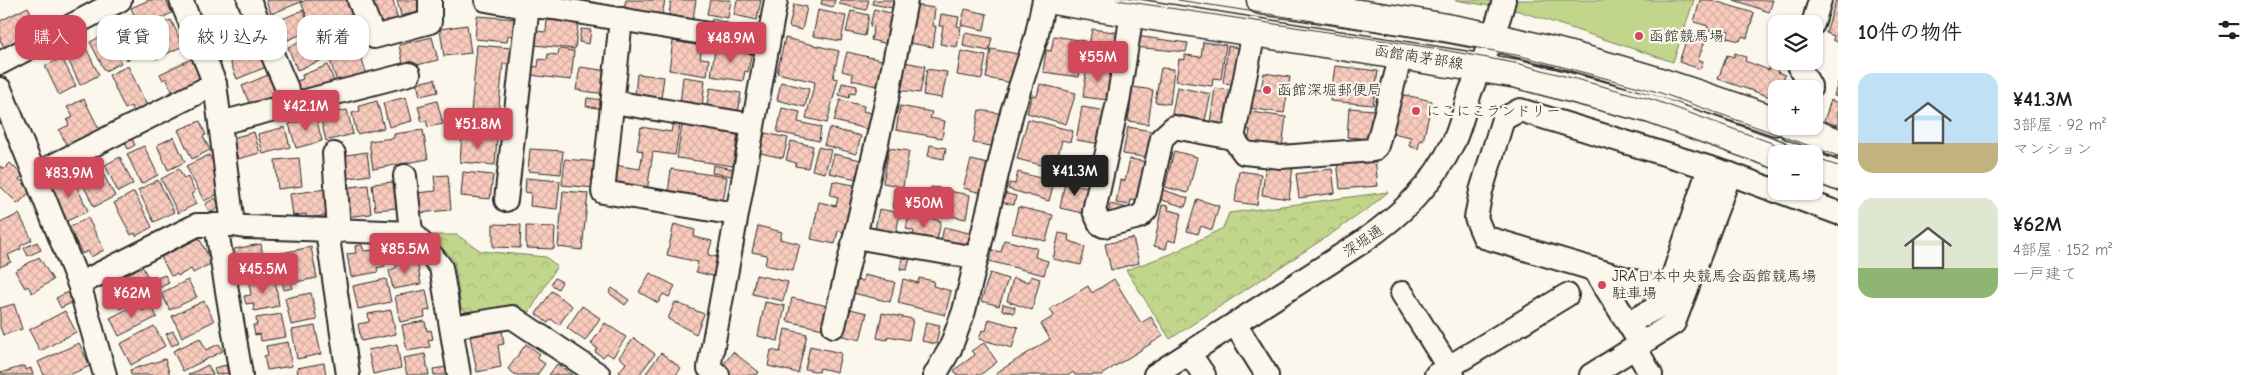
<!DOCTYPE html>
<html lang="ja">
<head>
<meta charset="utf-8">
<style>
	:root { --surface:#fff; --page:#f6f6f6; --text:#202124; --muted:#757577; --accent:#d1495b }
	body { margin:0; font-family:"Comic Neue","Klee One",sans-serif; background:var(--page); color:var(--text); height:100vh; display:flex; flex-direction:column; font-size:19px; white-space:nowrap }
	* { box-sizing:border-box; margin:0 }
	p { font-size:16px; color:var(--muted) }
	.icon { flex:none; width:28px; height:28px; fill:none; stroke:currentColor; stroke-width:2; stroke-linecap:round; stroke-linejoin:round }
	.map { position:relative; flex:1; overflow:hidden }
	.panel { display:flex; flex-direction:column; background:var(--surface); width:425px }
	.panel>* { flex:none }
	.top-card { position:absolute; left:15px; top:15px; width:475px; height:45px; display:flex; gap:10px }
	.tools { position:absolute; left:1768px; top:15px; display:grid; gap:10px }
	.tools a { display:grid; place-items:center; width:55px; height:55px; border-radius:10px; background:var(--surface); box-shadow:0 1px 4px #0004; font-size:25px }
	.price { position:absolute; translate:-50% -42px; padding:0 11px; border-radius:5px; background:var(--accent); color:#fff; font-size:16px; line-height:32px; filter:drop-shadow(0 1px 2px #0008) }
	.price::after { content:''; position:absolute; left:50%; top:30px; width:15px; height:11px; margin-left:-8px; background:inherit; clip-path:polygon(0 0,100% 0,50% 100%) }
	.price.on { background:#222; color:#fff }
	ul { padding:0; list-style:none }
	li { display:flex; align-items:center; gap:15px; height:125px; padding:0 20px }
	li span { display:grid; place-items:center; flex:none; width:140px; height:100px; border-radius:15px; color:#555 }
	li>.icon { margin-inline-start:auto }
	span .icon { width:60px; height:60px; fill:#fffc; stroke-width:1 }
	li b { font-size:21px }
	h2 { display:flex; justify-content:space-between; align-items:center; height:60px; padding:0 20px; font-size:21px }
	.chip { padding:0 18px; border-radius:15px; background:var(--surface); box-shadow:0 1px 4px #0004; font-size:18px; line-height:45px }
	.chip.on { background:var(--accent); color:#fff }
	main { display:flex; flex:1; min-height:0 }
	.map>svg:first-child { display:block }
	.grass { fill:#c1d58b; stroke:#76805b }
	.forest { fill:url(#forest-crowns); stroke:#76805b }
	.building { fill:url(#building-cross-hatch); stroke:#2b2b2b }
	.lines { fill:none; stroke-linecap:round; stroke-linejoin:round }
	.minor-casing { stroke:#2b2b2b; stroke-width:26 }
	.major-casing { stroke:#2b2b2b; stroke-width:31 }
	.minor { stroke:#fbf7ec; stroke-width:22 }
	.major { stroke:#fbf7ec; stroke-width:28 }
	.tram { stroke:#2b2b2b; stroke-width:1 }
	.poi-dot { fill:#d1495b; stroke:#fbf7ec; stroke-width:2 }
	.labels { text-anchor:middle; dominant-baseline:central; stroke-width:4.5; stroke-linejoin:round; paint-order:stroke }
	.poi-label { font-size:15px; fill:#2b2b2b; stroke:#fbf7ec; text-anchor:start }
	.street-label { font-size:15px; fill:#2b2b2b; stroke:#fbf7ec }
</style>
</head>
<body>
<main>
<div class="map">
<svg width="1838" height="375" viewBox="0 0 1838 375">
	<defs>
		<pattern id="forest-crowns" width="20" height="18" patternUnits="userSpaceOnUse" patternTransform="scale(1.25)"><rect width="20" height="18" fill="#c1d58b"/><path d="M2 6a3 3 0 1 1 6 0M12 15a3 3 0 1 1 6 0" fill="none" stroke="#a6b778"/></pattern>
		<pattern id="building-cross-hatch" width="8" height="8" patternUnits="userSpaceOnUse" patternTransform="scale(1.25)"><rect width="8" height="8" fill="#f9ccbd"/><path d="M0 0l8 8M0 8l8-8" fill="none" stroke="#d6afa3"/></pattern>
	</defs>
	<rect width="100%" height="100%" fill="#fbf7ec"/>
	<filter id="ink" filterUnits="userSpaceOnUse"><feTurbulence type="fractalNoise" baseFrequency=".02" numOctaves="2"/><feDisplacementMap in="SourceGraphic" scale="10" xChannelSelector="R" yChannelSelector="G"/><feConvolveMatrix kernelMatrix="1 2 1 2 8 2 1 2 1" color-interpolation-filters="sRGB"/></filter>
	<g filter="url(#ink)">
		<polygon class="grass" points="1455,0 1694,0 1673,62 1519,11"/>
		<g class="forest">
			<polygon points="1388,192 1369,208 1331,234 1170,339 1126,270 1171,254 1223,228 1229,213"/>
			<polygon points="429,235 457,235 481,251 546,257 557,266 529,313 515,304 470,314 461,308 454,260"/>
		</g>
		<g class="building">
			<polygon points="149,0 166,0 172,13 140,28 131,8"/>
			<polygon points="266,0 301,0 301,2 271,14"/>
			<polygon points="307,0 349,0 354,13 312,30 301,2"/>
			<polygon points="382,0 393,0 398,22 376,27 370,2"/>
			<polygon points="397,0 419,0 421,11 401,16"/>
			<polygon points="626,0 665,0 662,16 624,8"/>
			<polygon points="671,0 696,0 693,19 669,15"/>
			<polygon points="710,0 731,0 728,18 707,14"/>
			<polygon points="737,0 761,0 757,20 734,15"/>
			<polygon points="822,0 835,0 833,7 821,4"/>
			<polygon points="840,0 869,0 866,10 839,4"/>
			<polygon points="873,0 900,0 898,9 872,4"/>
			<polygon points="1700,0 1711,0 1754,13 1747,38 1742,36 1740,41 1727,38 1729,31 1722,29 1720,34 1707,30 1708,26 1694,22"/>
			<polygon points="1734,0 1773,0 1769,12"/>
			<polygon points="1836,0 1838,0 1838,42 1833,40 1834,36 1826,33"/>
			<polygon points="794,4 807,7 802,30 789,27"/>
			<polygon points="915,5 935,8 933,26 936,26 933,47 909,43"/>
			<polygon points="28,7 41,31 5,49 0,40 0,21"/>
			<polygon points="874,9 899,15 892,45 871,40 874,27 870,26"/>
			<polygon points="965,9 987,14 984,30 961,25"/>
			<polygon points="303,10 311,30 288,40 280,20"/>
			<polygon points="818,10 846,16 841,41 813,36"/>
			<polygon points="851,11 869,15 865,36 846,32"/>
			<polygon points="244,14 252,37 222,48 214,26"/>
			<polygon points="941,14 959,17 957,26 961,27 957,47 940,44 943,26 939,26"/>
			<polygon points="477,16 517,19 516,36 508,35 507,42 475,39"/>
			<polygon points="712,19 728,23 726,31 710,27"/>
			<polygon points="171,20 183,46 156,59 144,33"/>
			<polygon points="547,20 578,23 575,49 534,45 536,31 546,32"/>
			<polygon points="357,21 365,43 328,56 320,34"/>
			<polygon points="120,24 123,30 134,24 147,50 127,60 111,29"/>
			<polygon points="467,25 471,53 444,56 440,29"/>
			<polygon points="581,29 591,30 589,44 579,42"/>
			<polygon points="1092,29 1121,33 1118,49 1089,45"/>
			<polygon points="965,33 992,38 989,51 963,46"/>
			<polygon points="1688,35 1705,41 1698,60 1703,61 1700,69 1679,62"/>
			<polygon points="316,36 325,59 297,70 288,47"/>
			<polygon points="1054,36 1085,41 1079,77 1043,72 1046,50 1051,51"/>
			<polygon points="1135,36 1188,43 1186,52 1134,47"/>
			<polygon points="432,37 438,60 404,68 399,45"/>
			<polygon points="98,38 100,42 108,38 121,63 105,71 90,42"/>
			<polygon points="785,38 839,51 833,78 838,79 827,123 806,118 815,82 777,73"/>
			<polygon points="673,41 702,46 700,58 709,59 707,76 669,70"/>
			<polygon points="1203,42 1226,45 1221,79 1213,78 1212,86 1176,81 1179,59 1185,60 1185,55 1201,57"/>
			<polygon points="477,45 511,48 510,64 503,64 497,126 470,123"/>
			<polygon points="1228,46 1244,49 1238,85 1223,83"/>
			<polygon points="258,47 266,67 237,79 229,59"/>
			<polygon points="86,48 99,75 80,85 67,57"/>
			<polygon points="735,48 752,51 748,72 745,71 743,81 711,76 715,49 734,52"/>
			<polygon points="559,49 574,51 571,80 530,75 531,66 538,67 539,59 547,60 548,54 558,55"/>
			<polygon points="991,49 1018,54 1013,83 986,78"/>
			<polygon points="359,51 367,75 338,85 330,60"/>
			<polygon points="961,51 986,56 982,79 957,75"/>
			<polygon points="847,52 886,61 880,87 852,80 853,74 842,71"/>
			<polygon points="1735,53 1746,57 1745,61 1769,70 1770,66 1778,69 1777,72 1785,75 1780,89 1776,89 1776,99 1718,79 1727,55 1734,57"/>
			<polygon points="62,58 76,86 59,95 45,66"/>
			<polygon points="193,58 203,80 174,95 166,78 163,80 160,74"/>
			<polygon points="904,62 925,66 920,93 899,90"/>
			<polygon points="328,65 335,84 297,93 293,82 303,79 302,75"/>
			<polygon points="1087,65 1113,69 1108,100 1083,97"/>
			<polygon points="128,66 149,110 136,115 131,106 125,109 109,75"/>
			<polygon points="1335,66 1378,71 1373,105 1330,101"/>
			<polygon points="580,67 608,71 605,94 576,90"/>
			<polygon points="1161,68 1174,69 1170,104 1155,102"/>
			<polygon points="927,69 947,72 942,98 923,95"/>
			<polygon points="1264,73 1290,77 1284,113 1248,108 1251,89 1261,90"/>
			<polygon points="637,74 664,77 661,98 635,95"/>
			<polygon points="268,75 277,97 251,107 242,86"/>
			<polygon points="683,77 705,80 702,107 680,105"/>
			<polygon points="435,79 438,92 420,96 417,83"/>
			<polygon points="781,82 809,89 805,107 777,100"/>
			<polygon points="1838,82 1838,97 1834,96"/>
			<polygon points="842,83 857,86 855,94 850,93 849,98 839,95"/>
			<polygon points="1040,84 1076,93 1066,124 1027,113 1032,95 1037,96"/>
			<polygon points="1133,87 1153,90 1148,124 1128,121"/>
			<polygon points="1177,87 1211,94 1205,120 1172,114"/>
			<polygon points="710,88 741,93 738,115 706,110"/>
			<polygon points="1215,88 1236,91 1233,109 1226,107 1224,125 1210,123"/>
			<polygon points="1396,93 1432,101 1423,141 1420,140 1418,149 1409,146 1411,137 1387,132"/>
			<polygon points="406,97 412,121 389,127 383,103"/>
			<polygon points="587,98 604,100 602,109 586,106"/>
			<polygon points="84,99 102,135 70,151 59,130 69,125 67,120 73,117 67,107"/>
			<polygon points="840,100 864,106 863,111 875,114 871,130 834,121"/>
			<polygon points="1831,100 1838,103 1838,126 1824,121"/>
			<polygon points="377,101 384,128 357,134 352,113 360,111 359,106"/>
			<polygon points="437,101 443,124 428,127 426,120 422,122 418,106"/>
			<polygon points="900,106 932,112 930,118 945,121 942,138 896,130"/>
			<polygon points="1082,107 1106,111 1101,144 1076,140"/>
			<polygon points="782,108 800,112 798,122 821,127 819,141 777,132"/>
			<polygon points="1349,108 1374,110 1373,129 1369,129 1368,139 1347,137"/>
			<polygon points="347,110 353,134 326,141 320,116"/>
			<polygon points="979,110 1004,114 997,147 973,143"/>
			<polygon points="1244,111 1286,117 1282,148 1248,143 1250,130 1241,128"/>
			<polygon points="316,117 322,141 296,148 289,124"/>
			<polygon points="1028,119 1073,131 1070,142 1062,140 1058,156 1065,158 1062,170 1017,159"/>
			<polygon points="200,121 206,135 203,136 210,150 192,159 178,130"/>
			<polygon points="673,122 680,124 675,155 653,152 647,191 611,186 614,165 640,169 643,151 637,150 641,127 671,132"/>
			<polygon points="682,125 738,133 733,166 677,158"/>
			<polygon points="285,127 290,147 263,154 258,134"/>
			<polygon points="1128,127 1157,132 1152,158 1123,154"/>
			<polygon points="829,128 861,136 856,154 824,145"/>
			<polygon points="423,130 428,159 373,169 369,141 394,138 394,134"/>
			<polygon points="254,132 260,153 238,159 232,138"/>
			<polygon points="765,133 788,138 783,158 760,153"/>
			<polygon points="462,134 497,137 495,165 460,162"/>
			<polygon points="130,135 135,145 128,149 123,138"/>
			<polygon points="174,137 185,162 168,170 157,145"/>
			<polygon points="791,141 813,146 808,168 795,166 796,163 786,160"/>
			<polygon points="930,145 946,148 944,159 928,156"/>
			<polygon points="144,146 158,175 141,184 127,154"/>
			<polygon points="818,147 831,150 825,173 812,170"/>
			<polygon points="889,148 909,151 903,187 883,183"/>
			<polygon points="530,149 563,151 561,174 528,171"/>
			<polygon points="1174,151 1197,157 1188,193 1165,187"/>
			<polygon points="367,152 370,175 344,179 341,156"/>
			<polygon points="834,154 861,160 857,179 829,173"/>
			<polygon points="209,155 217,168 213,170 224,191 204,201 186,166"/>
			<polygon points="120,157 133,184 118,192 105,165"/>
			<polygon points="299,158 302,186 278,189 275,160"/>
			<polygon points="1375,158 1378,186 1340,189 1337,160"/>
			<polygon points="565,159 598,162 595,188 562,185"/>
			<polygon points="1130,159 1153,163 1146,203 1131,200 1130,205 1116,203 1120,180 1125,181"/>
			<polygon points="971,160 993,165 985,194 963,188"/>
			<polygon points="10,163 23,176 19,179 31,191 18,204 0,186 0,166 4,169"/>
			<polygon points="1266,163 1293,166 1289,199 1262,195"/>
			<polygon points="713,165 733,169 732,176 712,173"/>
			<polygon points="99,166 115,196 94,207 79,176"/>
			<polygon points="179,169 184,179 188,177 195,192 191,194 196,204 178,213 161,179"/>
			<polygon points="671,169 727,177 723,202 668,194"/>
			<polygon points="1332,169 1335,193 1299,198 1296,174"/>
			<polygon points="1239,171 1261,174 1257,205 1235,202"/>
			<polygon points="463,172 493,175 490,199 461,196"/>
			<polygon points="1018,172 1054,182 1049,201 1008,189 1010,183 1015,184"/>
			<polygon points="448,175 451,210 418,213 416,193 436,191 434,176"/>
			<polygon points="72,176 88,211 65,222 52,185"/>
			<polygon points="526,178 560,181 557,209 530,206 531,193 525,192"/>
			<polygon points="158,180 174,212 154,222 138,190"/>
			<polygon points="833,181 859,186 849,233 838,231 835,244 811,239 819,202 836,206 838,197 830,195"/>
			<polygon points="393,182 396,208 375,210 372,184"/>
			<polygon points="1065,182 1092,188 1089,202 1085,201 1082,213 1060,208"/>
			<polygon points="368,185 371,214 345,217 341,188"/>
			<polygon points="931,187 940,188 937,204 928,203"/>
			<polygon points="326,189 330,215 306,218 306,214 293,216 290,194"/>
			<polygon points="896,189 913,192 912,197 924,200 922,212 893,208"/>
			<polygon points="943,190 970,195 966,219 938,214"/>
			<polygon points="1163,190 1188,198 1185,207 1159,199"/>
			<polygon points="563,191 588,193 582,250 558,247"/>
			<polygon points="134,192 152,227 136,236 135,233 131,235 114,203"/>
			<polygon points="1003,193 1016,196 1014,205 1001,202"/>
			<polygon points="215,198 220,207 210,213 205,204"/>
			<polygon points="1197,199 1219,206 1212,230 1201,226 1198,234 1187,231"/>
			<polygon points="1110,204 1133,209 1108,215"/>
			<polygon points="1162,205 1169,206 1168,210 1181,213 1175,242 1168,240 1166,249 1154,246"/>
			<polygon points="1018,207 1053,215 1046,241 1012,233"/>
			<polygon points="879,209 900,213 895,238 874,234"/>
			<polygon points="19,214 32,240 20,246 21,249 8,255 11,262 0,267 0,223"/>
			<polygon points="909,214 941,221 936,245 912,240 914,231 906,229"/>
			<polygon points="88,218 104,250 91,257 88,251 82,254 69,227"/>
			<polygon points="493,224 521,225 520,248 493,247"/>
			<polygon points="674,224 695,230 694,237 712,241 708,255 717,257 713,276 696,272 698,262 667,255"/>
			<polygon points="526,226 555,227 554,249 526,248"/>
			<polygon points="758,226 782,232 780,239 800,244 793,271 765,265 767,255 752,252"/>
			<polygon points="944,227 973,234 968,253 940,246"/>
			<polygon points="1059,233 1069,235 1068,240 1085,247 1081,265 1053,259"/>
			<polygon points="199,238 212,263 193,273 191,269 178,276 177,274 171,276 161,257"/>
			<polygon points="1133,238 1139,263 1111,270 1105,244"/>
			<polygon points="1004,240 1037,248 1035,257 1048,261 1044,275 985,260 987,249 1001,252"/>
			<polygon points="37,242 41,250 28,256 24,248"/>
			<polygon points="261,244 266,275 240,280 234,249"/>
			<polygon points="362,245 364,251 374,250 375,253 383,252 385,266 377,268 378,272 351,277 347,254 356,253 355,246"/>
			<polygon points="311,247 317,278 291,283 293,288 284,290 277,254"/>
			<polygon points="903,253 911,254 907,270 900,269"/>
			<polygon points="39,257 53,280 32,293 28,286 25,288 15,271"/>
			<polygon points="417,261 421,284 393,289 389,270 396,268 396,265"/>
			<polygon points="142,266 155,290 120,309 108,285 118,280 116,276 130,268 132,272"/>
			<polygon points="650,273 675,286 669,297 663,294 658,303 639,292"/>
			<polygon points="990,273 1008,279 999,306 981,301"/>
			<polygon points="165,275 169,283 159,288 155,279"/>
			<polygon points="756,275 788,282 783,301 752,294"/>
			<polygon points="864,275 895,282 890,302 853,293 856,280 863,281"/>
			<polygon points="1031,276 1040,279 1032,310 1007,301 1013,278 1029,282"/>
			<polygon points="555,278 562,282 558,289 551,284"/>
			<polygon points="919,278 934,281 933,286 951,291 945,315 898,303 903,279 918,283"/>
			<polygon points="275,279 279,306 254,311 253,303 246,304 244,296 251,295 249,284"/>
			<polygon points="386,279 391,302 358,309 353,286"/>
			<polygon points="1114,279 1141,323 1151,317 1163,336 1101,375 1075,375 1073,372 1069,375 997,375 996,373 1050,339 1041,324 1054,316 1050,309 1088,286 1092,293"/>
			<polygon points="188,280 197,297 170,310 161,293"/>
			<polygon points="612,288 629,300 625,305 609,293"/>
			<polygon points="426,290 430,310 424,311 425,317 400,322 395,296"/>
			<polygon points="70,291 75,301 61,308 56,298"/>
			<polygon points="552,291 572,306 559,325 551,319 548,323 536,314"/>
			<polygon points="311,293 317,320 291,325 285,298"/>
			<polygon points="792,298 828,306 823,329 787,321"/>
			<polygon points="204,301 214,321 182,337 172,316"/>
			<polygon points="675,302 704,314 696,334 668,319"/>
			<polygon points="765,302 785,306 778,341 758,336"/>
			<polygon points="139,303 143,311 152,306 157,317 119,336 110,318"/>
			<polygon points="14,304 22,329 3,335 0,327 0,308"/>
			<polygon points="1003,304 1015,307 1014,313 1002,310"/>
			<polygon points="582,306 600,318 585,341 567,328"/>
			<polygon points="846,308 867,313 860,340 839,335"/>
			<polygon points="391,310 396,334 361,341 358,324 369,322 368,314"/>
			<polygon points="65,311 76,332 40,351 29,330"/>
			<polygon points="882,313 913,319 909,340 888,336 887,340 877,338"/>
			<polygon points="281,314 286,337 261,341 260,334 255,335 253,325 257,325 256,318"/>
			<polygon points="989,319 1018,327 1012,348 979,339 982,330 986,331"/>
			<polygon points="425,321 427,331 431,330 433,339 428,340 430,347 407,351 402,325"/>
			<polygon points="926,322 940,325 936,344 922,341"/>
			<polygon points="605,323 626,337 613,357 607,353 603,357 595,352 597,348 591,344"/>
			<polygon points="154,326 165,346 131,365 120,344"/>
			<polygon points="315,326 321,354 297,359 292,330"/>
			<polygon points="785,329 807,334 798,373 768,366 771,350 780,352"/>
			<polygon points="173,331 179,342 172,346 166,334"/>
			<polygon points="502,331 504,344 498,345 501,367 477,372 470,336"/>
			<polygon points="200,338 206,350 219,344 223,351 183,371 173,351"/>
			<polygon points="634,338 655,354 639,375 623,375 619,372 626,363 619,357"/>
			<polygon points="288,342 292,366 267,370 264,356 268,355 266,346"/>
			<polygon points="79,343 90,366 69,375 44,375 38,362"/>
			<polygon points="984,343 997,362 980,375 957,375 954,370 975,355 971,351"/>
			<polygon points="397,344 401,368 373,374 368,350"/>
			<polygon points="526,344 540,354 537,358 545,364 537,375 516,375 508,369"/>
			<polygon points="810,346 841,353 837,372 820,368 819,372 805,369"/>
			<polygon points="733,352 759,372 757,375 726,375 719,370"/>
			<polygon points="661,353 681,368 676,375 650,375 646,373"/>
			<polygon points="425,354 429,375 407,375 403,358"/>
			<polygon points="165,359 170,375 131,375 130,370"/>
			<polygon points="324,363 326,375 298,375 297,368"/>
			<polygon points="557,364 572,375 549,375"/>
			<polygon points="208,365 213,375 188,375"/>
			<polygon points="226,365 228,373 216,375 214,368"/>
			<polygon points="24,366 25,370 31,368 33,375 1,375 0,373"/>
			<polygon points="447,367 448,375 434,375 433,369"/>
		</g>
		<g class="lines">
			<defs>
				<g id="minor">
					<polyline points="181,0 215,84 233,225 216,225 241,375"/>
					<polyline points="249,0 294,105"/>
					<polyline points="359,0 374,37 430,22 430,0"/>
					<polyline points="486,0 515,5 554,8 768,44"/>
					<polyline points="1132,13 1118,102 1094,211 1100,224 1104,226 1139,217 1146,210 1162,138 1174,127 1233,138 1254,32"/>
					<polyline points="621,19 603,192 736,214"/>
					<polyline points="1813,24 1820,0"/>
					<polyline points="1802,61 1800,68 1810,86 1810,89"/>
					<polyline points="0,63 120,0"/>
					<polyline points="0,89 79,284 105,375"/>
					<polyline points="613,102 753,125"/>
					<polyline points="220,121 232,120 409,74"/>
					<polyline points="1233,138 1244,153 1281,157 1373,150 1377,146 1401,55"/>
					<polyline points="334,154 339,231"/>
					<polyline points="1709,168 1668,291 1484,237 1476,218 1481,191 1503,119 1520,110 1730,174"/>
					<polyline points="36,174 215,84"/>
					<polyline points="405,176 411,232"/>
					<polyline points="1778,191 1838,213"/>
					<polyline points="506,200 528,5"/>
					<polyline points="233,225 245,227 413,233 441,267 459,375"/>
					<polyline points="327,231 348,375"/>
					<polyline points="855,237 976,258"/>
					<polyline points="1594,269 1641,344"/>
					<polyline points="79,284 197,225 216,225"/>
					<polyline points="1402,293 1453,375"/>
					<polyline points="1628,323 1660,306 1668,291 1681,295"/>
					<polyline points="1235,324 1267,375"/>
					<polyline points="834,326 887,99 906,0"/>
					<polyline points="452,327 512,317 599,375"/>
					<polyline points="1635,347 1651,375"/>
					<polyline points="1189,353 1204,375"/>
					<polyline points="718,375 709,368 776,0"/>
					<polyline points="935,375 950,349 964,311 1012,112 1036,38 1044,0"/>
					<path d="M1155,375L1362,242C1401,215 1433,185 1454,141C1461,125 1465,107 1471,90C1483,60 1496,32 1504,0"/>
					<polyline points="1436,375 1567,295"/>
					<polyline points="1591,375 1674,323 1730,174 1776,191"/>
				</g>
				<g id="major">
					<polyline points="1052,0 1518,74 1651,109 1776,154"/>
					<path d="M1261,0C1348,13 1437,23 1523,44C1609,64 1692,92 1776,121"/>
					<polyline points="1792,126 1838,143"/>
					<polyline points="1814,167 1838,176"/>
				</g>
			</defs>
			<use href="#minor" class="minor-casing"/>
			<use href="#major" class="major-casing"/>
			<use href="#minor" class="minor"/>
			<use href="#major" class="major"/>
			<g class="tram">
				<polyline points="1117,0 1433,48 1520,64 1654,100 1802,154"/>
				<polyline points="1178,0 1435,40 1521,56 1658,92 1838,156"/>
				<polyline points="1814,158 1838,166"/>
			</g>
		</g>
	</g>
	<g class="poi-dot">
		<circle cx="1639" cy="36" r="5"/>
		<circle cx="1267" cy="90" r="5"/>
		<circle cx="1416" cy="111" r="5"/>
		<circle cx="1602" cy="285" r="5"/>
	</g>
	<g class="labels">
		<g class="poi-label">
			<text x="1649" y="36">函館競馬場</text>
			<text x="1277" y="90">函館深堀郵便局</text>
			<text x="1426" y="111">にこにこランドリー</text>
			<text x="1612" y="276">JRA日本中央競馬会函館競馬場<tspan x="1612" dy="17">駐車場</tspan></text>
		</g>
		<g class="street-label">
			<text transform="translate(1419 57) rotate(9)">函館南茅部線</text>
			<text transform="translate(1363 241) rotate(-34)">深堀通</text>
		</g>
	</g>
</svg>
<div class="tools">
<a><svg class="icon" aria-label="layers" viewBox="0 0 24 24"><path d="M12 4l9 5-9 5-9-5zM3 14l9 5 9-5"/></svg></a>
<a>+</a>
<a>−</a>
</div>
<b class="price" style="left:731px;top:64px">¥48.9M</b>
<b class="price" style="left:1098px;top:83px">¥55M</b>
<b class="price" style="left:306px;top:132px">¥42.1M</b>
<b class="price" style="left:478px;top:150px">¥51.8M</b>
<b class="price on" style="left:1075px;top:197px">¥41.3M</b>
<b class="price" style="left:69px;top:199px">¥83.9M</b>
<b class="price" style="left:924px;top:229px">¥50M</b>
<b class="price" style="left:405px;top:275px">¥85.5M</b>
<b class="price" style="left:263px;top:295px">¥45.5M</b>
<b class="price" style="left:132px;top:319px">¥62M</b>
<div class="top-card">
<a class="chip on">購入</a>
<a class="chip">賃貸</a>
<a class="chip">絞り込み</a>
<a class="chip">新着</a>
</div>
</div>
<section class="panel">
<h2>10件の物件<svg class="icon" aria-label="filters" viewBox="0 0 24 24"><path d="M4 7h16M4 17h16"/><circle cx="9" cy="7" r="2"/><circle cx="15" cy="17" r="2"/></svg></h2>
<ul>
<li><span style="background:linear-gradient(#bfe0f5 70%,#c2b280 0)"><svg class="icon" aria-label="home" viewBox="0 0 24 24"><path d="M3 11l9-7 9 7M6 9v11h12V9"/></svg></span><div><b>¥41.3M</b><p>3部屋 · 92 m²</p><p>マンション</p></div></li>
<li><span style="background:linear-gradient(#dfe7d0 70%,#8fb573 0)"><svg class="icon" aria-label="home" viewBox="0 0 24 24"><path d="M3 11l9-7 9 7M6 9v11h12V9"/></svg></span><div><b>¥62M</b><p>4部屋 · 152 m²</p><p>一戸建て</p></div></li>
</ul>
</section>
</main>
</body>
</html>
